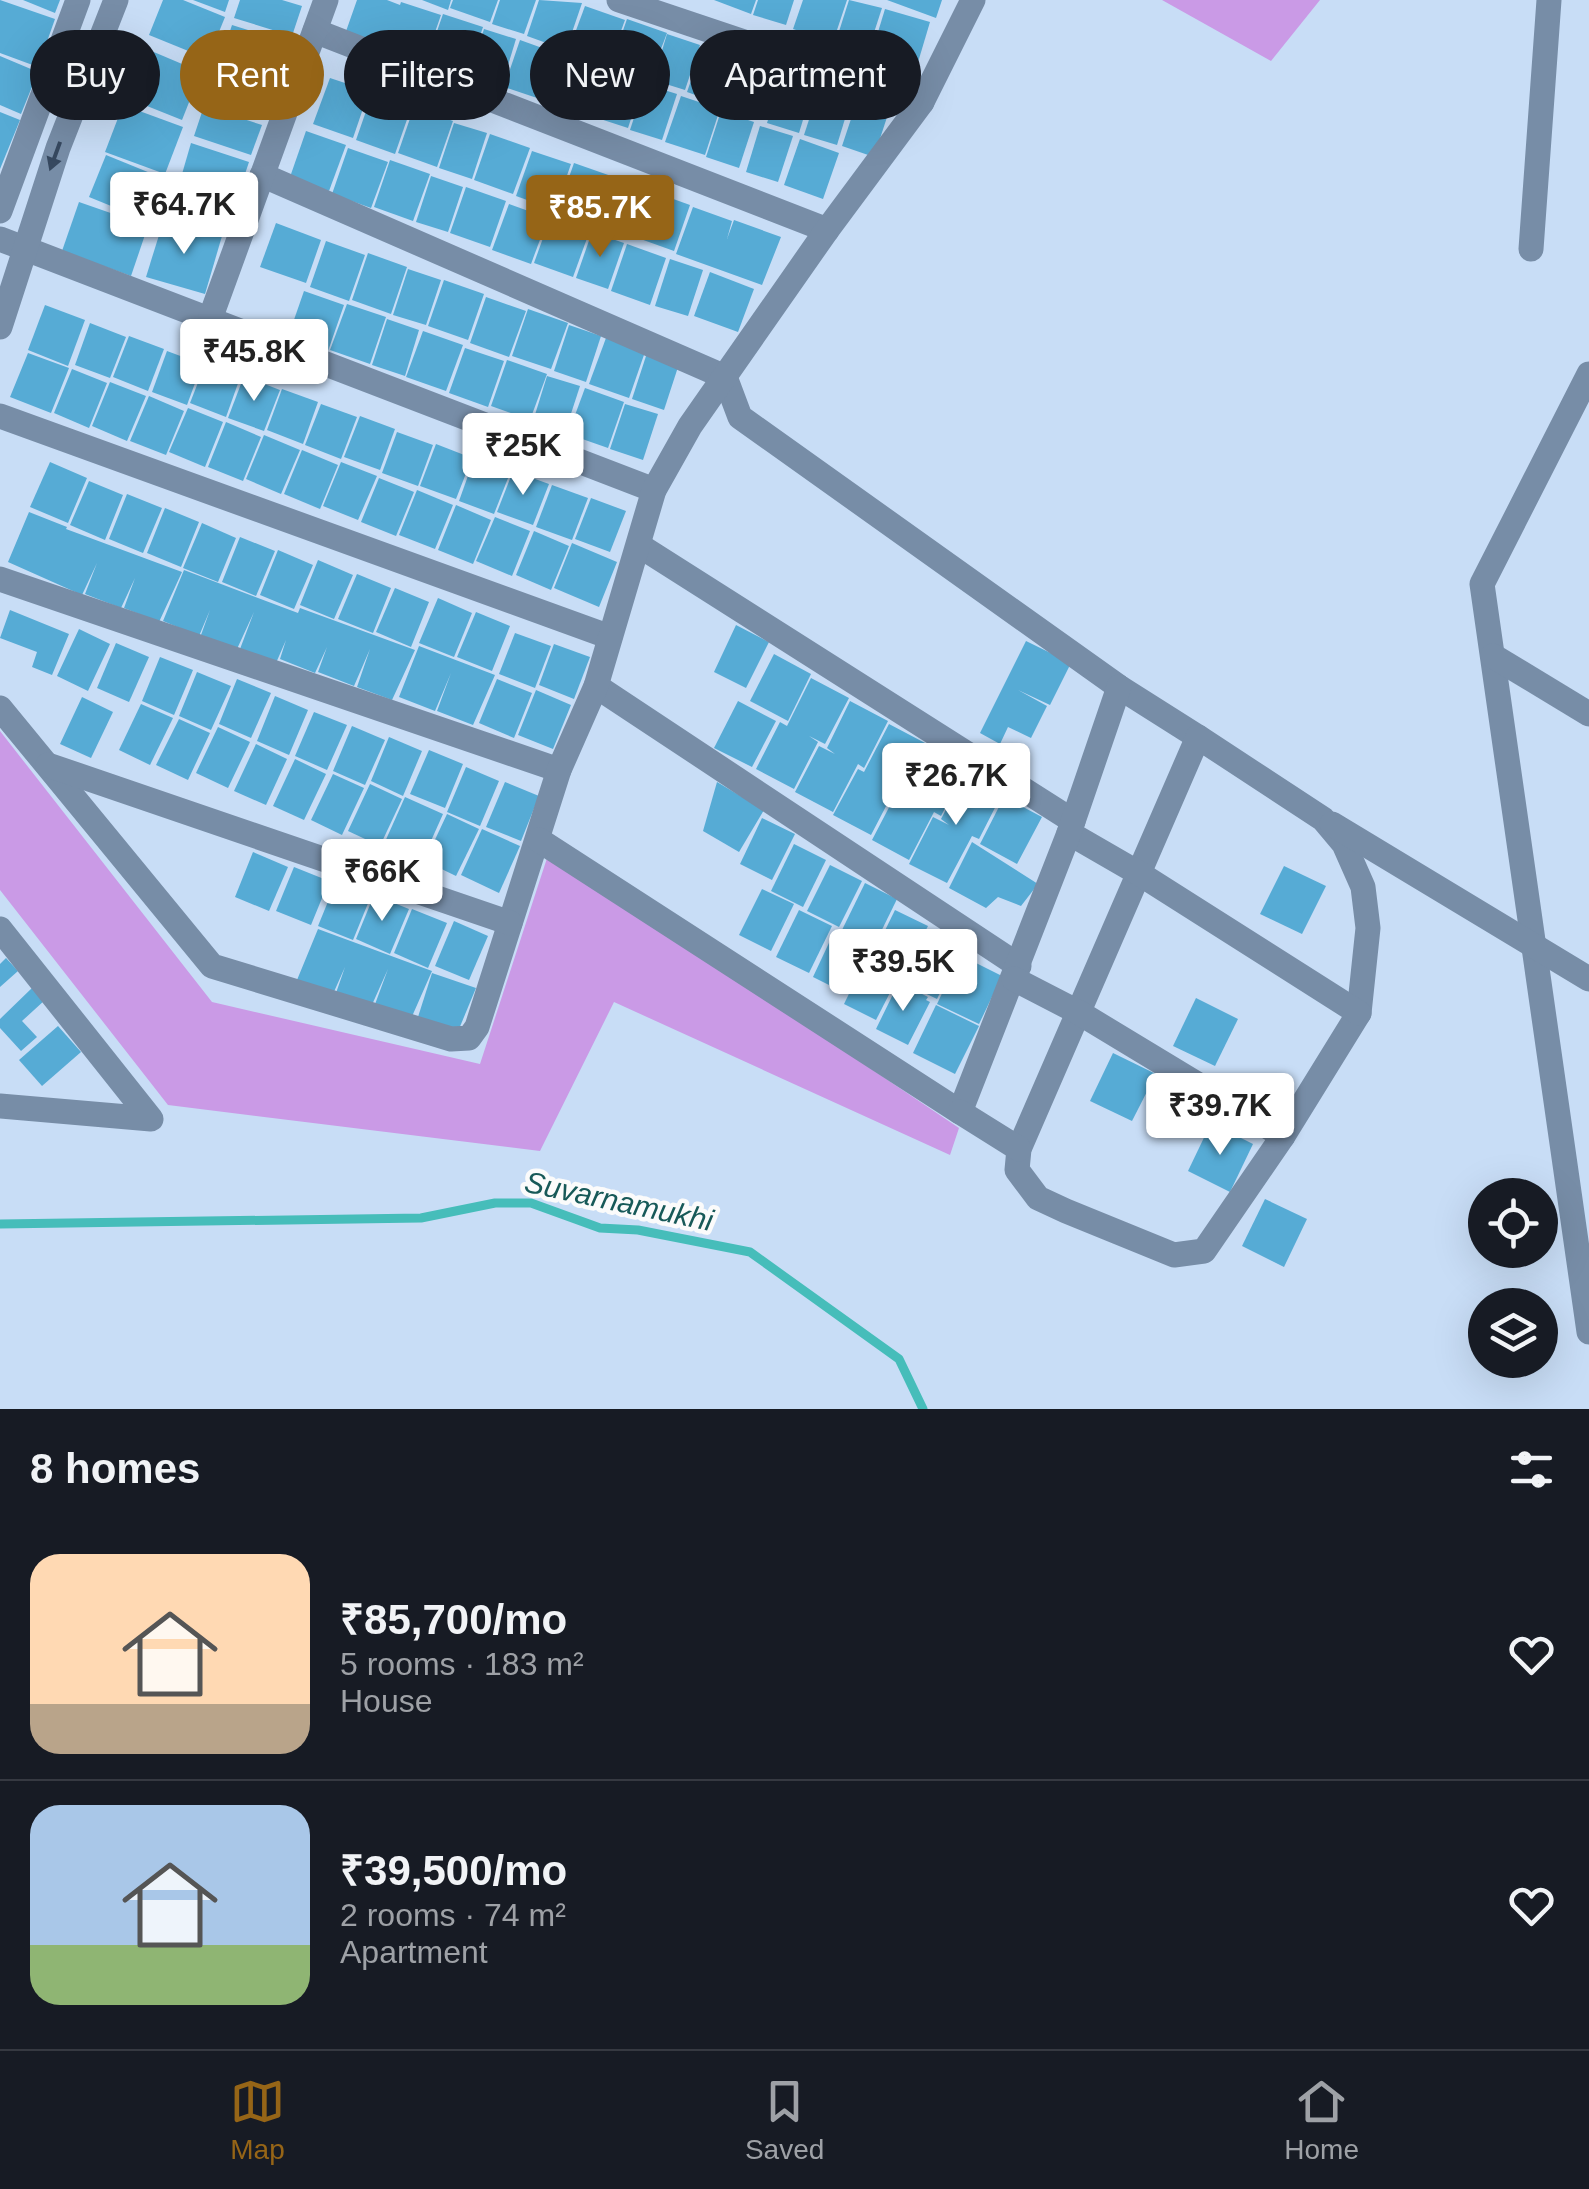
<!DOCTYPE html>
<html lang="en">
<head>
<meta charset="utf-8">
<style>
	:root { --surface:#171b24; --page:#242831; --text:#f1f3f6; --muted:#9ea1a6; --line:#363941; --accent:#966517 }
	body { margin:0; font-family:Arial,sans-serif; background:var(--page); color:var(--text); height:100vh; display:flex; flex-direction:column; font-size:38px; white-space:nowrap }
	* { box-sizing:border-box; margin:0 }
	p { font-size:32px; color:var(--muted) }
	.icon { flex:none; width:55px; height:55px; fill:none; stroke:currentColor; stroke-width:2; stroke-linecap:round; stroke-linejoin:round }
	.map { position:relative; height:1409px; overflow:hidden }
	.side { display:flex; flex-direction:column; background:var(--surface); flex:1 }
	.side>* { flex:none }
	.guide { position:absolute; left:30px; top:30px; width:1000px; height:90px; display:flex; gap:20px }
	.controls { position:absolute; left:1468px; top:1178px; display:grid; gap:20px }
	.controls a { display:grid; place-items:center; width:90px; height:90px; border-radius:50%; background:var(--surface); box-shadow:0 10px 40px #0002; font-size:50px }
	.price { position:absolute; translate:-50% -85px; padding:0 22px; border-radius:10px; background:#fff; color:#222; font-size:32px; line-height:65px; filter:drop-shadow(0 2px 5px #0008) }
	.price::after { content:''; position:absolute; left:50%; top:60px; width:30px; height:22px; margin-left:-15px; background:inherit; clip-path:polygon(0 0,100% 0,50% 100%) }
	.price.selected { background:var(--accent); color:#fff }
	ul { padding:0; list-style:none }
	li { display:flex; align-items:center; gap:30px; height:250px; padding:0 30px }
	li+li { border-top:2px solid var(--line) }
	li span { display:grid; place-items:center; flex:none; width:280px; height:200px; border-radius:30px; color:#555 }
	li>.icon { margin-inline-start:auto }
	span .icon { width:120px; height:120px; fill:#fffc; stroke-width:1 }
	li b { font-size:42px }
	h2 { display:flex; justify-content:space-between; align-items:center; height:120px; padding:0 30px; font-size:42px }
	.chip { padding:0 35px; border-radius:45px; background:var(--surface); box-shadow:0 10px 40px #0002; font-size:35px; line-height:90px }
	.chip.selected { background:var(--accent); color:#fff }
	.tabs { display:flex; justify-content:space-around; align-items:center; height:140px; border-top:2px solid var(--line); background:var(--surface); font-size:28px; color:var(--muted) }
	.tabs a { display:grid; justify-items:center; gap:5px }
	.tabs .selected { color:var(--accent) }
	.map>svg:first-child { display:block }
	.green { fill:#ca9ae6 }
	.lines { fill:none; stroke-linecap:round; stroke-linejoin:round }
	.stream { stroke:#46bdba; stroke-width:9 }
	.building { fill:#56abd5 }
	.street { stroke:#778da7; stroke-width:25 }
	.oneway { fill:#36485f }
	.labels { text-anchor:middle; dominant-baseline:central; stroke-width:9; stroke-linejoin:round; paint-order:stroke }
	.water-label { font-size:30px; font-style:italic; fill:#175958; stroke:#fbfbfb }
</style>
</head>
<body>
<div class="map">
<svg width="1589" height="1409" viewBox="0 0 1589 1409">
	<rect width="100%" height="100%" fill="#c8ddf6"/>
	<g class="green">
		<polygon points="1162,0 1320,0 1271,61"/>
		<polygon points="0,731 212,1002 480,1064 549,852 959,1128 950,1155 614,1002 540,1151 168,1105 0,890"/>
	</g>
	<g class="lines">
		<polyline class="stream" points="0,1224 421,1218 495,1203 531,1203 600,1228 638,1230 750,1252 899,1359 923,1409"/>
	</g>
	<g class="building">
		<polygon points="0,0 55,19 38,67 0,53"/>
		<polygon points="23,0 60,0 55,13"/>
		<polygon points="163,0 183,0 225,17 208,59 149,35"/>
		<polygon points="193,0 229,0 225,12"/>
		<polygon points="240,0 282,0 302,6 292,36 234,18"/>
		<polygon points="357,0 387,0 400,5 401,2 441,15 425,61 344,37"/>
		<polygon points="422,0 451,0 448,10"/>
		<polygon points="453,0 498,0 490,22 450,8"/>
		<polygon points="500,0 536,0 524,34 492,24"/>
		<polygon points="539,0 582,3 566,50 527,36"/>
		<polygon points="714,0 756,0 751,14"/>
		<polygon points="758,0 794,0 786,25 753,15"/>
		<polygon points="803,0 847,0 833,42 793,29"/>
		<polygon points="849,0 882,8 867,54 835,44"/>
		<polygon points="887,0 942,0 936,18"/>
		<polygon points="585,6 625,20 608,66 568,52"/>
		<polygon points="885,9 930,22 916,69 871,55"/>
		<polygon points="443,14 483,27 467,74 427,60"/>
		<polygon points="627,19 667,33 650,78 611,65"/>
		<polygon points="232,25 289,43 279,74 222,55"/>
		<polygon points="484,29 516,39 502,85 469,75"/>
		<polygon points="667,34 700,45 685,90 653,80"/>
		<polygon points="520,40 559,54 543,100 504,87"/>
		<polygon points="703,46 743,60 726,106 687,92"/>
		<polygon points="142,47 201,72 182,120 122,96"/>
		<polygon points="0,56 38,72 21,114 0,105"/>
		<polygon points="562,56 601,70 586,116 546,102"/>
		<polygon points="745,62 775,73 758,119 729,109"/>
		<polygon points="220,65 278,84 268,114 211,95"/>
		<polygon points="604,68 643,82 628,128 588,115"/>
		<polygon points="781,77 813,87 799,133 767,123"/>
		<polygon points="330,78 369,91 353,138 313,124"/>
		<polygon points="645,84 677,94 662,140 630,130"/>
		<polygon points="819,89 851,99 837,145 804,135"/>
		<polygon points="372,94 411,108 395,154 356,140"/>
		<polygon points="681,96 720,109 705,155 665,142"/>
		<polygon points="857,101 889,111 874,157 842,146"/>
		<polygon points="123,105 183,127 165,174 105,152"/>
		<polygon points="204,106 262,125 251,155 194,136"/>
		<polygon points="414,107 453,121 437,167 398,153"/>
		<polygon points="721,111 754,122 739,168 706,157"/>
		<polygon points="0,112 20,120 0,169"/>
		<polygon points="454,123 487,133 472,179 439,168"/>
		<polygon points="760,126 793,136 778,182 746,172"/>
		<polygon points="306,131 346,145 329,191 290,177"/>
		<polygon points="490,134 530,148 513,194 474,180"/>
		<polygon points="800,139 839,153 823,199 784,185"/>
		<polygon points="191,143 249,162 239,192 182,174"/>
		<polygon points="348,148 388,162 371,208 332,194"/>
		<polygon points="532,151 571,164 555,210 516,196"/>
		<polygon points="106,155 165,179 148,221 89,197"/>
		<polygon points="390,160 430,174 413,221 374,207"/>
		<polygon points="574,163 614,177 597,223 558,209"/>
		<polygon points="431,176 463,187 448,232 416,222"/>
		<polygon points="615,179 647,189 632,235 600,225"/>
		<polygon points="176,184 234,202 224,232 167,214"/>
		<polygon points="466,187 506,201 490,247 450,233"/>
		<polygon points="651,191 690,205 674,251 635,237"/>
		<polygon points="79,202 148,226 131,276 62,251"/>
		<polygon points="509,204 548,218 531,264 492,250"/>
		<polygon points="693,207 732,221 727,239 734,220 781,237 762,285 676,254"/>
		<polygon points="551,216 590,230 573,277 534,263"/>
		<polygon points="164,219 222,236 205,294 146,277"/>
		<polygon points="276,223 321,240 306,283 260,267"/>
		<polygon points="592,232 624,243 608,289 576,278"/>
		<polygon points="326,241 365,255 349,301 310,287"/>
		<polygon points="627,244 666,258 650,305 611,291"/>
		<polygon points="368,253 407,267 391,314 352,300"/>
		<polygon points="670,259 703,270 688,316 655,306"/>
		<polygon points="408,269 441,280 426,325 393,315"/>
		<polygon points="710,272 754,289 738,332 694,316"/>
		<polygon points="444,280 484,294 468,340 428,326"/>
		<polygon points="304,291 344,305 328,351 288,337"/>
		<polygon points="486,297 526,311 509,357 470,343"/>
		<polygon points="347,304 386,317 370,364 330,350"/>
		<polygon points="45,305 85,320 68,366 28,350"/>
		<polygon points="528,309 568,323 551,369 512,356"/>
		<polygon points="387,319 419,330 405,376 372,365"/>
		<polygon points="90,323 126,337 110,378 75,365"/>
		<polygon points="569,325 601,336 586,382 554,371"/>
		<polygon points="423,331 463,345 446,391 406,377"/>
		<polygon points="129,336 164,349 148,391 113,377"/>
		<polygon points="606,338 645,352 629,398 589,384"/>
		<polygon points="465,348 504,361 488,407 449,393"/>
		<polygon points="167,351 202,364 187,405 152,392"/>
		<polygon points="28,353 69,368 51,413 10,397"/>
		<polygon points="647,353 679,364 664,410 632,399"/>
		<polygon points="507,360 547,374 530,420 491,406"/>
		<polygon points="206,362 241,375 226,417 190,403"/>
		<polygon points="72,369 107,383 89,428 54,413"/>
		<polygon points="244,376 280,390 264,431 228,418"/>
		<polygon points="547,376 580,386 565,432 533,421"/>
		<polygon points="110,382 146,396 127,441 92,426"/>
		<polygon points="585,388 624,402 608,448 568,434"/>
		<polygon points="282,389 318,402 303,444 267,430"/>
		<polygon points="149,396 184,411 166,455 130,441"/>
		<polygon points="321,404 357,417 341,459 305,445"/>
		<polygon points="625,404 658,414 643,460 610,449"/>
		<polygon points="188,408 223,422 205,467 169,452"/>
		<polygon points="360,416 395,429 380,470 344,457"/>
		<polygon points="226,422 261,437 243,481 208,467"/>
		<polygon points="397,432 433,445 418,486 382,473"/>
		<polygon points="264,435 300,450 281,494 246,479"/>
		<polygon points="436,444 472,458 456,499 420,486"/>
		<polygon points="302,450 338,465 320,509 284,494"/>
		<polygon points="474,459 510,473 494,514 459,501"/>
		<polygon points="50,462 87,478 68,523 30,507"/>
		<polygon points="341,462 377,476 358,520 323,506"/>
		<polygon points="513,471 549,484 533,525 497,512"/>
		<polygon points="379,478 414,492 396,536 361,522"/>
		<polygon points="89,481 123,495 105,540 70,525"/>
		<polygon points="552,485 588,498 572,540 536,527"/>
		<polygon points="417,490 453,505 435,549 399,535"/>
		<polygon points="127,494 162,508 143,553 109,539"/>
		<polygon points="591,498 626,511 610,552 575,539"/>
		<polygon points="456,505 491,520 473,564 438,550"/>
		<polygon points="165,508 199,522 181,567 147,553"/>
		<polygon points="29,512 67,527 66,529 182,572 159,622 124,608 135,578 121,608 85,594 97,563 82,595 8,562"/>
		<polygon points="495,517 530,531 512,576 476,561"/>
		<polygon points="202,523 236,538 218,582 183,568"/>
		<polygon points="534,531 569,546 551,590 516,575"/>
		<polygon points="240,537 275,551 256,596 222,582"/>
		<polygon points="572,543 617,562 599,607 554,588"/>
		<polygon points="278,550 313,565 294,609 260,595"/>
		<polygon points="318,560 353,575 334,619 300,605"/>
		<polygon points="184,570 298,613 300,608 415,650 392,700 357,687 370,649 354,686 318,672 327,647 315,673 280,659 286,640 276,663 240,649 254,612 237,649 201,635 210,610 199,636 163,621"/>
		<polygon points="357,574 391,588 373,633 338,619"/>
		<polygon points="395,588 429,602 411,647 376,632"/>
		<polygon points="438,598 472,613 454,657 419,643"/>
		<polygon points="10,610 69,634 52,675 32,667 37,652 0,638"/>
		<polygon points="476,612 510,626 492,671 457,657"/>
		<polygon points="736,625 769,642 746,688 714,672"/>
		<polygon points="79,629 110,644 88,691 57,676"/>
		<polygon points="515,633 551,646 535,688 499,674"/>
		<polygon points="1026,641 1071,663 1050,705 1018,690 1047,706 1031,738 1008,727 1000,744 980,733"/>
		<polygon points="116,643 149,657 129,702 97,688"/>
		<polygon points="554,644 590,657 574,699 539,685"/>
		<polygon points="419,646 495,675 473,725 437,711 451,673 435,711 399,697"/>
		<polygon points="774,654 811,674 788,721 750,701"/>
		<polygon points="160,657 193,670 174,715 142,701"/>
		<polygon points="197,672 231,686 211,730 179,716"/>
		<polygon points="811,678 849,698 825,744 809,736 818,742 794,789 756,769 780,722 787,726"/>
		<polygon points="237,679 271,693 251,738 219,724"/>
		<polygon points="497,679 532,693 514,738 479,723"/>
		<polygon points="536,690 571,705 553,749 518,735"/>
		<polygon points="275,696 308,710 289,755 257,741"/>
		<polygon points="82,697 113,712 91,758 60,744"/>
		<polygon points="738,701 776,721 752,767 714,748"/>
		<polygon points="850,701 888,721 864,768 858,764 833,812 795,792 819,746 835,754 827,748"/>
		<polygon points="141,704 173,718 150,765 119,750"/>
		<polygon points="314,712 347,725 327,770 295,756"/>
		<polygon points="179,719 210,733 188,780 156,765"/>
		<polygon points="889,724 927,744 903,791 896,787 871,835 833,815 858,769 864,772"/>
		<polygon points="352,726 385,740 365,785 333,771"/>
		<polygon points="218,727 250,742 228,788 196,773"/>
		<polygon points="389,737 422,751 403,796 371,781"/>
		<polygon points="256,744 287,759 266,805 234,791"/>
		<polygon points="927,749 965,769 941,816 934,812 909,860 872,840 896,794 912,802 903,796"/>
		<polygon points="429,750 463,764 445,808 410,794"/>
		<polygon points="295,759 326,774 304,820 273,806"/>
		<polygon points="466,767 499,781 480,826 447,812"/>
		<polygon points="965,773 1003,792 979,839 972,836 947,883 909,864 933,817 949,825 941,819"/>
		<polygon points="333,774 364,788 342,835 311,820"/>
		<polygon points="505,782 539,796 521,841 486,827"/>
		<polygon points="717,782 764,810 739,852 703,831"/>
		<polygon points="370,784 402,799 380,846 348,831"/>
		<polygon points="405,797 443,814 422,861 384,844"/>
		<polygon points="1004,797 1042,817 1017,864 980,844"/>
		<polygon points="447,814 479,829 456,876 425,861"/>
		<polygon points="762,818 795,834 772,880 740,864"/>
		<polygon points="482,829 520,846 499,893 461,875"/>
		<polygon points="972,842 1038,884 1021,906 998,897 986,908 949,888"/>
		<polygon points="794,844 826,860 803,907 771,891"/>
		<polygon points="253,852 288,867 269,911 235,897"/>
		<polygon points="830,865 862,881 839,927 807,911"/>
		<polygon points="1284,866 1326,886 1302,934 1260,914"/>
		<polygon points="294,867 329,881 311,925 276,911"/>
		<polygon points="336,882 371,896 353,940 318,926"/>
		<polygon points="865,883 897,899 874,946 842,930"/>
		<polygon points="762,889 794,904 771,951 739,935"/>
		<polygon points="374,895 409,909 390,954 356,939"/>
		<polygon points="412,909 447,923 428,968 394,953"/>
		<polygon points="799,910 832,926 809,973 776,957"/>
		<polygon points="895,910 928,926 904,973 872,957"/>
		<polygon points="454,921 488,936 469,980 435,966"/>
		<polygon points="318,929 432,971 410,1021 374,1007 388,969 371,1007 336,993 345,967 333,994 297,980"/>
		<polygon points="835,930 868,946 845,993 813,977"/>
		<polygon points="927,936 960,952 937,999 904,983"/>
		<polygon points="960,955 1002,976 979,1024 937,1004"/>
		<polygon points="867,957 900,973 876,1020 844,1004"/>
		<polygon points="6,958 18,971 0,987 0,964"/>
		<polygon points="432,973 476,988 459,1029 418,1017"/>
		<polygon points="899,982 928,997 926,1000 930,1002 908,1045 876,1029"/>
		<polygon points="33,987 45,1000 22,1021 37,1037 21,1051 0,1028 0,1019"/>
		<polygon points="1196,998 1238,1019 1215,1066 1173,1046"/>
		<polygon points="936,1005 979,1026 955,1074 913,1053"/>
		<polygon points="58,1026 81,1052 42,1086 19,1060"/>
		<polygon points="1113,1053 1156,1074 1132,1121 1090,1101"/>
		<polygon points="1211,1123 1253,1144 1230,1192 1188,1171"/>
		<polygon points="1265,1199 1307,1219 1284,1267 1242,1246"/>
	</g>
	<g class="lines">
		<g class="street">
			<polyline points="619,0 922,102"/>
			<polyline points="315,31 827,230"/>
			<polyline points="262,175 725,377 740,417 1119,687 1198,737"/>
			<polyline points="0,211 78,0"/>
			<polyline points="0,239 654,490"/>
			<polyline points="1531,249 1549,0"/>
			<polyline points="210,319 326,0"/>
			<polyline points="0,327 58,148 116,0"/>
			<polyline points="1589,374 1482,584 1589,1332"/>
			<polyline points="0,416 610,637"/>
			<polyline points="640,546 1073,821"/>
			<polyline points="0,579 559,770"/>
			<polyline points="1493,656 1589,714"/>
			<polyline points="596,686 1019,966"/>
			<polyline points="0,708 212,966 451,1039 469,1038 477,1027 559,770 596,686 654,490 690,426 827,230 922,102 973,0"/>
			<polygon points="1198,737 1323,819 1344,844 1363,887 1368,928 1359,1013 1283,1136 1204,1251 1174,1255 1066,1211 1038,1198 1017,1170 1019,1149"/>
			<polyline points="48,765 510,923"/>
			<polyline points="1332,824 1589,979"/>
			<polyline points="1069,833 1140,874 1359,1013"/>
			<polyline points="539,840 960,1112 1069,833 1119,687"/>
			<polyline points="0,929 151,1119 0,1106"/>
			<polyline points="1014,979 1078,1012 1283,1136"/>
			<polyline points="960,1112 1019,1149"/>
		</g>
	</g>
	<defs><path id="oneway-solid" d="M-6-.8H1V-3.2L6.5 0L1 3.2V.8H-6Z" transform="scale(2.5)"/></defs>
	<use class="oneway" href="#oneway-solid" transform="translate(55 156) rotate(110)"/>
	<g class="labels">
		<g class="water-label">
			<text transform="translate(619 1201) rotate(12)">Suvarnamukhi</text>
		</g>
	</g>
</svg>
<div class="controls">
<a><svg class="icon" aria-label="locate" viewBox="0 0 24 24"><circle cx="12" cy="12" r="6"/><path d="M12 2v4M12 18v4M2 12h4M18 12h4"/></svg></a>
<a><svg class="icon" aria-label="layers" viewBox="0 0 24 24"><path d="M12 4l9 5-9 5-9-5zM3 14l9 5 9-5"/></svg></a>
</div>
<b class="price" style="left:184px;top:257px">₹64.7K</b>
<b class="price selected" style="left:600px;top:260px">₹85.7K</b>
<b class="price" style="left:254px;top:404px">₹45.8K</b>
<b class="price" style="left:523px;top:498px">₹25K</b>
<b class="price" style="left:956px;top:828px">₹26.7K</b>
<b class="price" style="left:382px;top:924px">₹66K</b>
<b class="price" style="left:903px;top:1014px">₹39.5K</b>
<b class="price" style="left:1220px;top:1158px">₹39.7K</b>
<div class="guide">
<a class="chip">Buy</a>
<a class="chip selected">Rent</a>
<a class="chip">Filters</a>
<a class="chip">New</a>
<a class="chip">Apartment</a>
</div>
</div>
<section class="side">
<h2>8 homes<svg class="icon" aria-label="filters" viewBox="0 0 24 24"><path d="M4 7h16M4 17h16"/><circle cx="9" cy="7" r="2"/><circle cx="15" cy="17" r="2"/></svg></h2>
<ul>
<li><span style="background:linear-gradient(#ffd9b3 75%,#b9a48a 0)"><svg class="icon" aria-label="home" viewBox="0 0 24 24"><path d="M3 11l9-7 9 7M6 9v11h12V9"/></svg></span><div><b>₹85,700/mo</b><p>5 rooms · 183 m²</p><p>House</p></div><svg class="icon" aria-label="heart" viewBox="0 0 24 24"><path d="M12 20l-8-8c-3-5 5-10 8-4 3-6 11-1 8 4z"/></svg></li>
<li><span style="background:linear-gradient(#a9c7e8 70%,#8fb573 0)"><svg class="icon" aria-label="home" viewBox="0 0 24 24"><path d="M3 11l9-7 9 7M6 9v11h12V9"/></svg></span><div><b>₹39,500/mo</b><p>2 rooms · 74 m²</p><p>Apartment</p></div><svg class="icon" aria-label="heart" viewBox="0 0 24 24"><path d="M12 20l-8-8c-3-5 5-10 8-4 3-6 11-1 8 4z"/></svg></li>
</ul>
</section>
<nav class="tabs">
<a class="selected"><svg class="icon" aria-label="map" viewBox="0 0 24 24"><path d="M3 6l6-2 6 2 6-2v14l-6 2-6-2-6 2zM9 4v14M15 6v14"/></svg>Map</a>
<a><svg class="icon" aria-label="saved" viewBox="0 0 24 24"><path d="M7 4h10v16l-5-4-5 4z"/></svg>Saved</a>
<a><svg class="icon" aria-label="home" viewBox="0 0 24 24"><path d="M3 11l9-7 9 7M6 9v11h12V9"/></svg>Home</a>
</nav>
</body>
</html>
